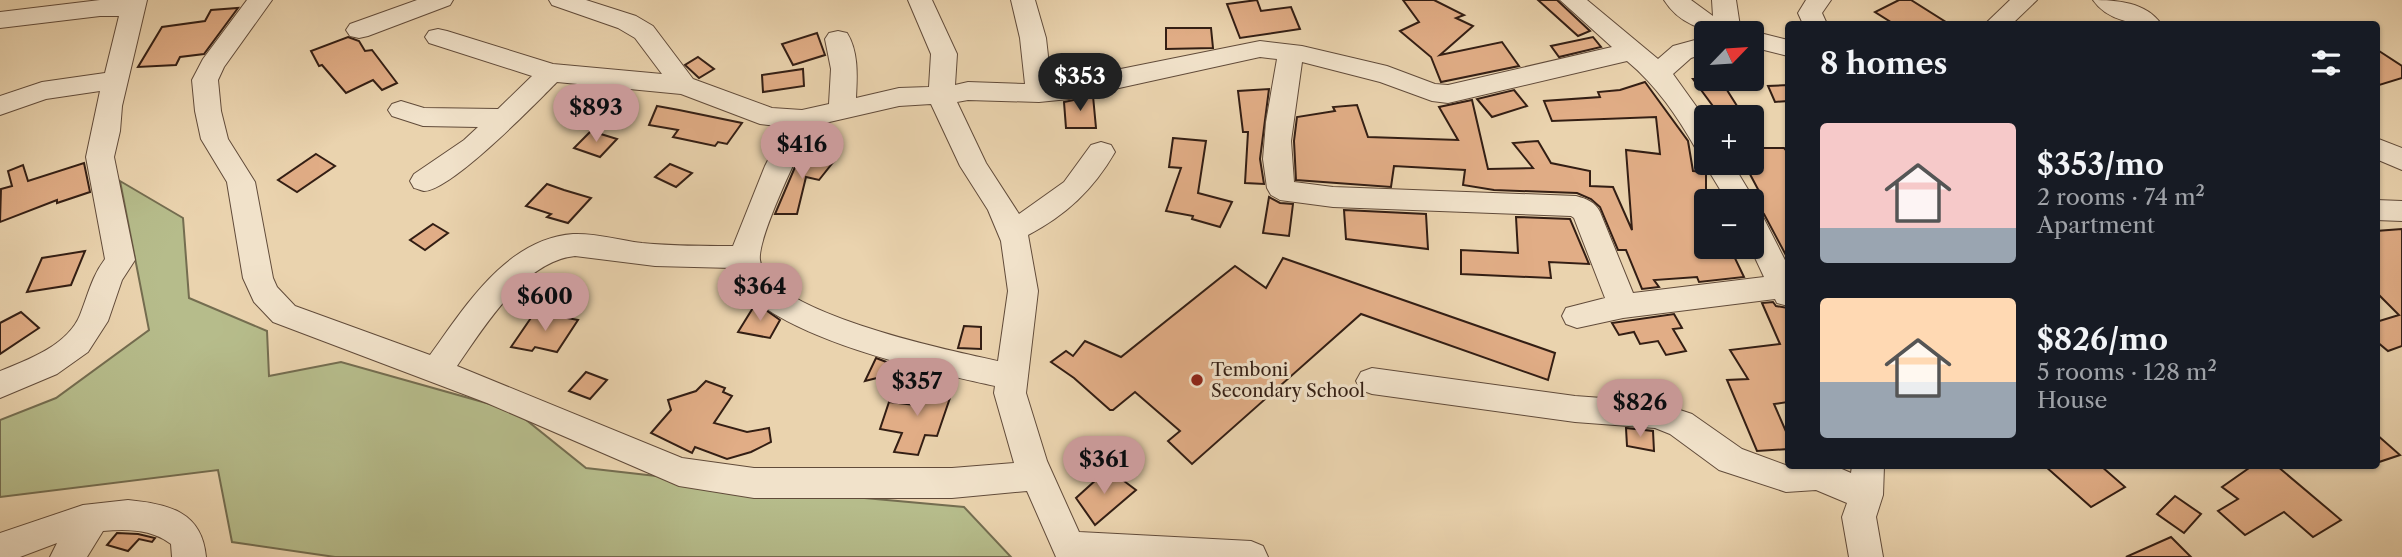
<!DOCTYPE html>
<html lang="en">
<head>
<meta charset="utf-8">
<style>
	:root { --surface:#171b24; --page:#20242c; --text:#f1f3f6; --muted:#9ea1a6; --accent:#c59692 }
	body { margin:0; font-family:"Libre Caslon Text",serif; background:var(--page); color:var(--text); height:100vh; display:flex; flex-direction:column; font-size:26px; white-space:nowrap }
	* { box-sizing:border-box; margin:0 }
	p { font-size:23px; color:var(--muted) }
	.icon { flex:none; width:38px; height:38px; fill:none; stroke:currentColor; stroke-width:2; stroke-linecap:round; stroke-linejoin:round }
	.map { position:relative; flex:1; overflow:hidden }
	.panel { position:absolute; left:1785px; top:21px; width:595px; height:448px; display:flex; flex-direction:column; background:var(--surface); border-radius:7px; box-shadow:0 2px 5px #0004 }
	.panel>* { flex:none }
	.needle { width:46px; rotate:65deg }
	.tools { position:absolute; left:1694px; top:21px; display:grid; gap:14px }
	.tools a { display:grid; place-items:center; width:70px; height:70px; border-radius:7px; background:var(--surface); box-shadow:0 2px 5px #0004; font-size:35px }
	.price { position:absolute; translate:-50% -60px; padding:0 16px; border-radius:24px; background:var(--accent); color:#111; font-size:23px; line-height:46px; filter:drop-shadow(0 2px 4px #0008) }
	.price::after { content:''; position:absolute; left:50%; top:42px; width:21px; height:16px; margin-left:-10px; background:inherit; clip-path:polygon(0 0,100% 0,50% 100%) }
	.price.on { background:#222; color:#fff }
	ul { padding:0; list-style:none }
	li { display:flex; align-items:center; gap:21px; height:175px; padding:0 35px }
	li span { display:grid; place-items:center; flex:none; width:196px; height:140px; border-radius:7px; color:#555 }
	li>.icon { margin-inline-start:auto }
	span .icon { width:84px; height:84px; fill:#fffc; stroke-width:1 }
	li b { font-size:30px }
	h2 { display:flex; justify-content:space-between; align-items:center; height:84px; padding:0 35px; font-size:30px }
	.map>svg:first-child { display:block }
	.green { fill:#b6bc8b; stroke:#746d50; stroke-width:2 }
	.building { fill:#e1ad86; stroke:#331e14; stroke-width:2 }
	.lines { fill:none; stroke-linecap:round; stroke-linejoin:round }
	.minor-casing { stroke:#614b3a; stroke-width:2 }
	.minor { fill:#f1e2ca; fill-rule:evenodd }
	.poi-dot { fill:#8f2418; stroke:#f1e2ca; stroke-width:2.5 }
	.labels { text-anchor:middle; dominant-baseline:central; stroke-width:6; stroke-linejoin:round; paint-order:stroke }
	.poi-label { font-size:18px; fill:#331e14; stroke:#f1e2ca; text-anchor:start }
</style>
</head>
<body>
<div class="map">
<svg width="2402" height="557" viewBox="0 0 2402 557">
	<rect width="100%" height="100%" fill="#ead3ae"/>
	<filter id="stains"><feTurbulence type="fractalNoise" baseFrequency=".00286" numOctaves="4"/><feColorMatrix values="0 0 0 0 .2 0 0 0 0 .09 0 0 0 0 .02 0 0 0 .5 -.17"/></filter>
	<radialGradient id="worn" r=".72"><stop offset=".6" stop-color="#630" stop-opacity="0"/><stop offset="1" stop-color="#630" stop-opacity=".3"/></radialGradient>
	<polygon class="green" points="120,181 183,218 189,298 267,331 269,376 341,362 515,411 586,468 787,491 964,507 1011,557 335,557 232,542 218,470 0,497 0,420 56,398 149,330"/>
	<g class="building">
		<polygon points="1257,0 1261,11 1291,7 1300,29 1240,38 1227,4"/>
		<polygon points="1403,0 1434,0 1464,15 1456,18 1473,26 1440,55 1502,42 1519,66 1441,82 1431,57 1400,31 1419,22"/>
		<polygon points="1538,0 1557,0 1590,31 1578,36"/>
		<polygon points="1899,0 1911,0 1949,24 1894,24 1875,12"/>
		<polygon points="238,8 204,54 180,57 176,65 138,67 162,27 205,21 211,10"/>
		<polygon points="1166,28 1211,28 1213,48 1166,49"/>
		<polygon points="817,33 825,55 793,65 782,44"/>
		<polygon points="348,37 359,41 365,51 372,50 397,83 382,90 373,80 346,93 322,65 319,66 311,51"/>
		<polygon points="1593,37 1601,47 1559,57 1551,46"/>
		<polygon points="2376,49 2402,66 2402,78 2376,86"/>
		<polygon points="698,57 714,69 699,78 685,65"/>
		<polygon points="1086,58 1091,72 1063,78 1062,63"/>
		<polygon points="803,69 804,86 763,92 762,75"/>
		<polygon points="1693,79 1720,79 1744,117 1721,117"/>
		<polygon points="1645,82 1688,141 1693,171 1706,172 1706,247 1719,247 1721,253 1732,252 1744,277 1699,282 1697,277 1654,280 1659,287 1642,289 1626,250 1618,250 1600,207 1591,199 1577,193 1494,190 1463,185 1465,170 1394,166 1391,187 1296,180 1294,141 1297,117 1335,111 1333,107 1357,105 1368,137 1458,140 1439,107 1472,100 1488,169 1533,168 1513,143 1538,141 1551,163 1590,171 1590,186 1613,187 1632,230 1626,150 1660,154 1656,117 1552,121 1544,101 1600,97 1598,92 1620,90"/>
		<polygon points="1788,85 1788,101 1775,102 1768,86"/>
		<polygon points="1269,89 1260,159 1264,184 1245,183 1248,132 1243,132 1238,91"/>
		<polygon points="1514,90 1527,106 1492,117 1477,99"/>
		<polygon points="1093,96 1096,128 1066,128 1064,102"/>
		<polygon points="657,106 679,110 742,123 727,144 718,142 715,146 673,137 678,130 649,125"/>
		<polygon points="591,131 617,139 600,157 574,148"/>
		<polygon points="1173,138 1206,141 1198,193 1232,202 1220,227 1192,219 1193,216 1166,211 1181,168 1169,167"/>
		<polygon points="815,140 812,155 834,161 819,180 806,177 797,214 775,214 795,167"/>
		<polygon points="1752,148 1784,148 1788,153 1788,259 1764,214 1756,205 1757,200 1754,194 1760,193 1744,163 1752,163"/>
		<polygon points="316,154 335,166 297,192 278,180"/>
		<polygon points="84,163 90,192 57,203 57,200 0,222 1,189 12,186 8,171 23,165 28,181"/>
		<polygon points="670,164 692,173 676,187 655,177"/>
		<polygon points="547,184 564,190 591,198 568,223 547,217 551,214 526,206"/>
		<polygon points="1269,197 1280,203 1293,204 1289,236 1263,233"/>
		<polygon points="1344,210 1426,214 1428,249 1346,239"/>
		<polygon points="1516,217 1570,219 1589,264 1549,262 1551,278 1461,274 1461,250 1518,253"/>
		<polygon points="433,224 448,233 425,250 410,240"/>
		<polygon points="2402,229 2402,346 2388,351 2376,341 2376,322 2399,315 2376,292 2376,231"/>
		<polygon points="85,251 71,285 27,292 42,258"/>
		<polygon points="1283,258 1555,353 1548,380 1361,314 1192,464 1168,441 1180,431 1135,392 1113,410 1110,410 1074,378 1051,362 1066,351 1073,356 1085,341 1121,357 1235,266 1266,288"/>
		<polygon points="1773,302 1776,306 1788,308 1788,402 1774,404 1788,436 1788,449 1757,451 1727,380 1748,379 1730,350 1780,344 1762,303"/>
		<polygon points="756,303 780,320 770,338 738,332"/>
		<polygon points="21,312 39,328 0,354 0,323"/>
		<polygon points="535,312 578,320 557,352 535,347 532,351 511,347"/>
		<polygon points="1674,314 1682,328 1673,329 1686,351 1666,355 1658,341 1640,344 1634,332 1619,335 1612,323"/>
		<polygon points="964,326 981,327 981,349 958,348"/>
		<polygon points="876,358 889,363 913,369 865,381"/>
		<polygon points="586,372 607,380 590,399 569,391"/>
		<polygon points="706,381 725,388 723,392 732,396 714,423 747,432 769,428 771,442 751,452 727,459 695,447 692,453 651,433 671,410 668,400 696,391"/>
		<polygon points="1622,383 1644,387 1645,399 1623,397"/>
		<polygon points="922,385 953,389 937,436 925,435 918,455 894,452 902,433 880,429 889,402 915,405"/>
		<polygon points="1626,428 1653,431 1654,451 1627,446"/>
		<polygon points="2376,434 2400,455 2376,463"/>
		<polygon points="2045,466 2101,466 2125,487 2091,507"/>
		<polygon points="2252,466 2277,466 2341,520 2313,537 2284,512 2245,535 2218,511 2238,499 2222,487"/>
		<polygon points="1108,469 1136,490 1095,525 1076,498"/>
		<polygon points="2175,496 2201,514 2184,533 2157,514"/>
		<polygon points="117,533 138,534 155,538 152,542 139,539 128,551 107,545"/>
		<polygon points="2171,537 2191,557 2126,557"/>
	</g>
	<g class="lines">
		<defs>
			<g id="minor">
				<path d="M100,0H147L122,106L120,131L114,157L135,260L122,280L108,321L88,352L57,374L0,398V371C28,360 68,345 80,315C88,295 92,276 105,259L86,157L100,91L46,99L0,115V96L42,82L105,73L119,16H100L0,28V12Z"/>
				<path d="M247,0H272L224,67L218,80L221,111L228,139L255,182L273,278L277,287L295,306L430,355C465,307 506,239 573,234C596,233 619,240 642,243C672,246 703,246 733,246L765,166L785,127L760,124L681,94L557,82C535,104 452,190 424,191C423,191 415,188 414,188L410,181L414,174L464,140L478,127L423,126L392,116L388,110L392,104L401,101L424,108L498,109L532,76L429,43L425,37L429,31L438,29L447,31L553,64L662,74L635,38L618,28L552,5L549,0H586L636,16L653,26L693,79L772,108L802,110L829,104L831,69L825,39L829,33L838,31L847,33C859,52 857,77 856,98L899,88L929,87L931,54L908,0H932L957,54L955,85L968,82L1025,84L1020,38L1011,0H1035L1046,38L1051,83L1260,41L1302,46L1387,66L1435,84L1448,85L1612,47L1560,0H1587L1658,59L1673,46L1706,37V53L1691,58L1673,74L1706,120V151L1696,149C1677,116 1657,86 1627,61L1448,103L1432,101L1380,82L1302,62L1291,141L1294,182L1333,187L1576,196C1587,199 1595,202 1600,212L1633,293L1764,277L1750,247H1752V211L1762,215L1788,266V306L1777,303L1775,299L1623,318L1577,328L1566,324L1562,316L1566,308L1605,298L1574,218L1571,216L1333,207L1280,200L1271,195L1267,188L1263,159L1266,122L1277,59L1260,57L1069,99L1039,102L968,100L957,102L986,163L1019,214L1064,182L1091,145L1101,142L1111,145L1115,152C1093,190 1066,215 1028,235L1038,291L1026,393L1047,461L1079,532L1251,541L1263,546L1268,557H1056L1027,491L952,498H754L679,486L487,403L273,322L254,302L243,278L227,182L201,139L195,111L192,80L203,59ZM931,104L960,166L988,210L1001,241L1008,291L998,361C951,351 767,313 760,260C757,238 800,150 812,126L899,106ZM575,256L655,266L733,268C747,333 936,373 995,386L994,393L1014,463L952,468H754L682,458L457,366C484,327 524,261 575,256Z"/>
				<polygon points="417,0 453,0 450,5 368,36 359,38 350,36 346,30 350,24"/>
				<path d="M1664,0H1691L1713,16L1712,0H1736L1741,33C1711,34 1681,27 1664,0Z"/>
				<polygon points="1806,0 1831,0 1822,13 1827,24 1803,24 1798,13"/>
				<polygon points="2010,0 2037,0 2012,24 1985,24"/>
				<path d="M2093,0C2116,0 2146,2 2161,24C2138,26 2107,21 2093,0Z"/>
				<polygon points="1752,31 1788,40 1788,56 1752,47 1752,33 1743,33"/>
				<polygon points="2376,138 2402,148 2402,170 2376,159"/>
				<polygon points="1706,159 1706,163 1732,163 1755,201 1752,207 1752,201 1727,201 1704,163"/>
				<polygon points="2376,200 2402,201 2402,221 2376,220"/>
				<polygon points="1372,368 1575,396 1656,402 1692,414 1742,449 1788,466 1835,466 1851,473 1852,466 1884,466 1883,495 1876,517 1883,557 1849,557 1842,517 1847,503 1816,490 1786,492 1719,470 1670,434 1655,428 1575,422 1372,394 1361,390 1356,381 1361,372"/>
				<path d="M128,500C168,504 202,511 206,557H172L171,544C151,529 127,529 103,531L87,557H50L57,543L20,557H0V533L83,505Z"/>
			</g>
		</defs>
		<use href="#minor" class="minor-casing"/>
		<use href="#minor" class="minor"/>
	</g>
	<circle class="poi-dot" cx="1197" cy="380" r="7"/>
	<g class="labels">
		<g class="poi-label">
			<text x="1211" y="370">Temboni<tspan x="1211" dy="21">Secondary School</tspan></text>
		</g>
	</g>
	<rect width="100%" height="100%" filter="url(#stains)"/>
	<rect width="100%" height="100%" fill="url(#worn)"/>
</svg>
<div class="tools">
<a><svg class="needle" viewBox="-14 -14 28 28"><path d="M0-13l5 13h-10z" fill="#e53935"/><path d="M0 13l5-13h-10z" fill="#9ea1a6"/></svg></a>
<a>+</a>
<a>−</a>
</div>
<b class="price on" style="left:1080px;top:113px">$353</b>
<b class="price" style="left:596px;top:144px">$893</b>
<b class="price" style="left:802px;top:181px">$416</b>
<b class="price" style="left:760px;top:323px">$364</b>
<b class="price" style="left:545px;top:333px">$600</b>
<b class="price" style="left:917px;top:418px">$357</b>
<b class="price" style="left:1640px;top:439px">$826</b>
<b class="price" style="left:1104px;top:496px">$361</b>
<section class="panel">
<h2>8 homes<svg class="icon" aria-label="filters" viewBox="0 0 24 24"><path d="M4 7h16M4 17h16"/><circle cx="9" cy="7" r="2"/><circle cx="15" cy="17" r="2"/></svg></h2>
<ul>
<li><span style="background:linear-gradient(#f6c9c9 75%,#9aa5b1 0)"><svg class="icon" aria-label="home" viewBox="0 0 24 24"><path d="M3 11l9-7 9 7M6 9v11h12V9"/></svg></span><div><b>$353/mo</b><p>2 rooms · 74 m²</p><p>Apartment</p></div></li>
<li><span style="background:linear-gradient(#ffd9b3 60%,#9aa5b1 0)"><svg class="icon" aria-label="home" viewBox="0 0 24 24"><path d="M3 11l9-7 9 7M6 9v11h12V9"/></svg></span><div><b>$826/mo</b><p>5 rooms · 128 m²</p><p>House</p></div></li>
</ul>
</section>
</div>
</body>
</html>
